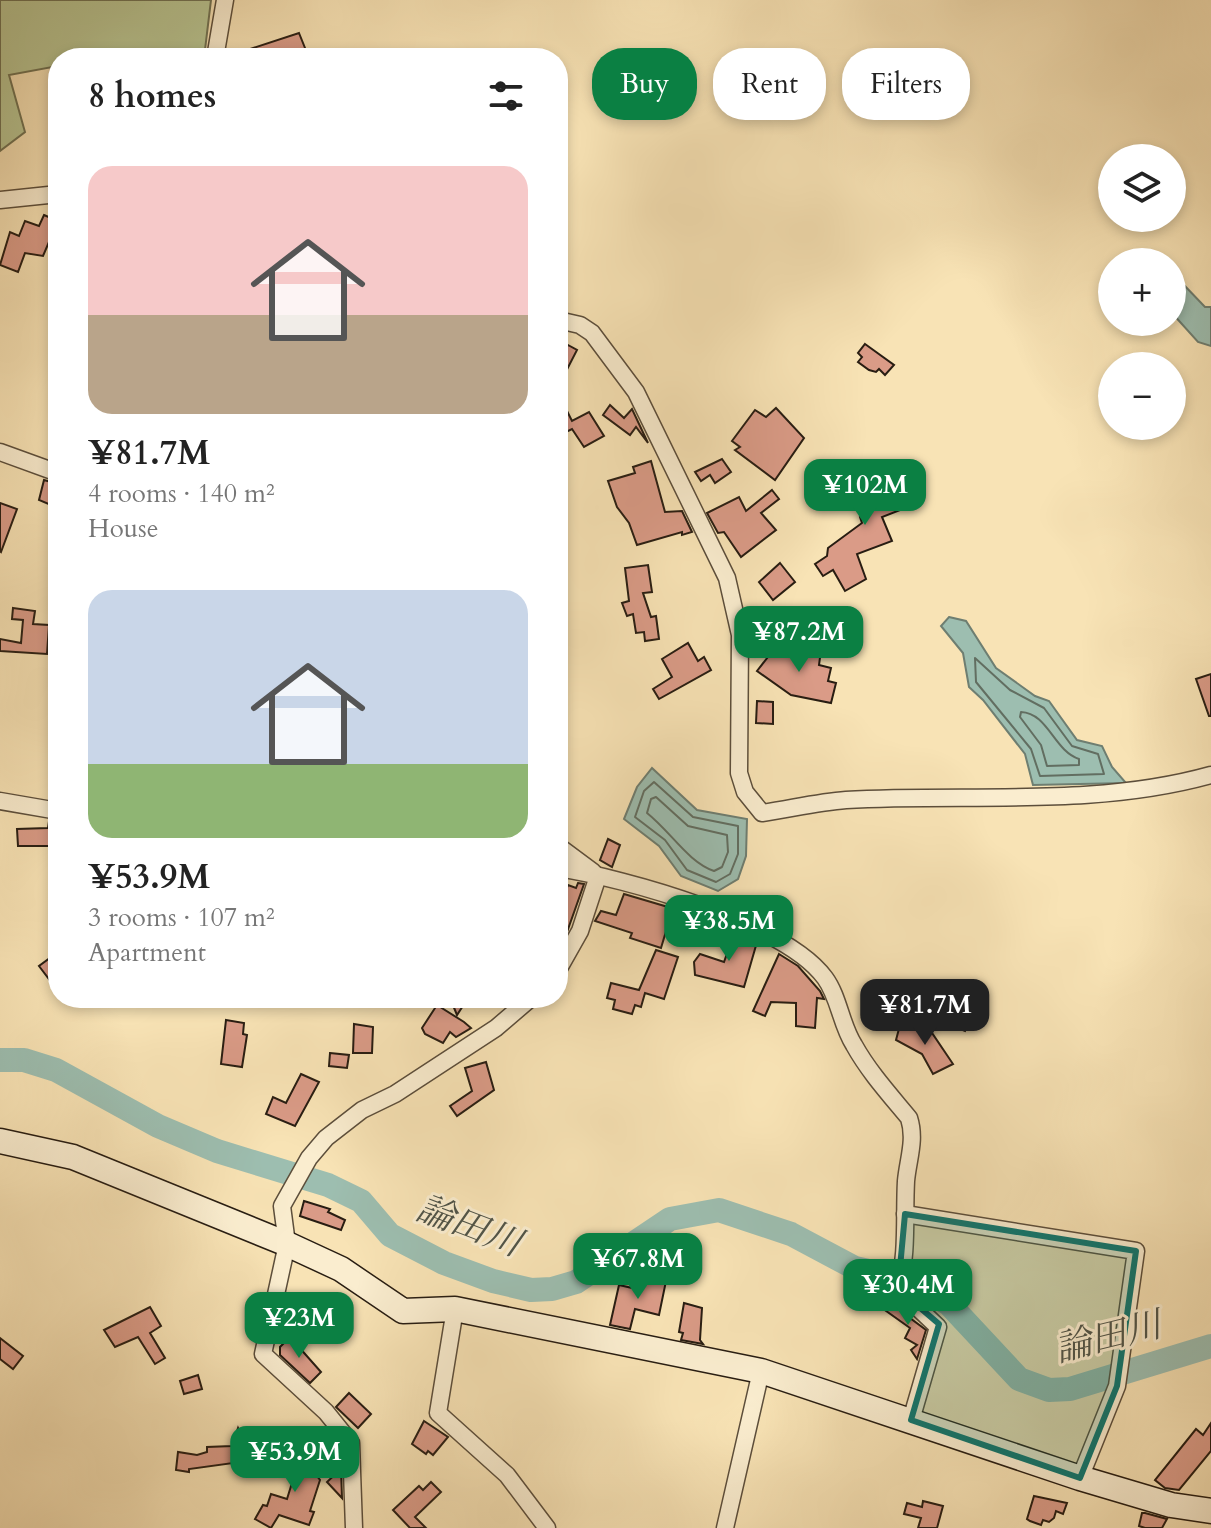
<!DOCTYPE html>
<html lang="en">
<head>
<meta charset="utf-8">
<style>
	:root { --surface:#fff; --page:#f2f2f2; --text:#222; --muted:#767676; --accent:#0b8043 }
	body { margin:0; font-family:Cardo,"Noto Serif JP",serif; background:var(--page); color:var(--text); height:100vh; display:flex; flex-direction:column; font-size:30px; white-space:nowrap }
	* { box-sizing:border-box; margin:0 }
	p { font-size:26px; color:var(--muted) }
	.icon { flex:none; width:44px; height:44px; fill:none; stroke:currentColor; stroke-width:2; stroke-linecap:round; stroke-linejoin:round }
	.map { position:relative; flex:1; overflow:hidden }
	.details { position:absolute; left:48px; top:48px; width:520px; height:960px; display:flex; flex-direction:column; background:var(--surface); border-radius:32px; box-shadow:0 4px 12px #0003 }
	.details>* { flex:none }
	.top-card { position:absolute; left:592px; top:48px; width:498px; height:72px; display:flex; gap:16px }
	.tools { position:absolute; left:1098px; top:144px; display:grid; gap:16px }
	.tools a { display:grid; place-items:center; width:88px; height:88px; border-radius:50%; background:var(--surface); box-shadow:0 4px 12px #0003; font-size:40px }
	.price { position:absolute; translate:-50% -68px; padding:0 18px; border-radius:16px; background:var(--accent); color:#fff; font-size:26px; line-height:52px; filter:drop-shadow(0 2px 4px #0008) }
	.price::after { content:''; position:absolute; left:50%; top:48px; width:24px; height:18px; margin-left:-12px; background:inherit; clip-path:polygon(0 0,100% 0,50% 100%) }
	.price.on { background:#222; color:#fff }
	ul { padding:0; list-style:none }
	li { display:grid; align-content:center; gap:16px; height:424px; padding:0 40px }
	li span { display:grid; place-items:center; height:248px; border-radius:24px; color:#555 }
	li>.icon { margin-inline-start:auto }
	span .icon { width:144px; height:144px; fill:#fffc; stroke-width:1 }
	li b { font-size:34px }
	h2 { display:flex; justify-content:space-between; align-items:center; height:96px; padding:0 40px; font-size:34px }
	.chip { padding:0 28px; border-radius:32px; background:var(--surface); box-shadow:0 4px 12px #0003; font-size:28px; line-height:72px }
	.chip.on { background:var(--accent); color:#fff }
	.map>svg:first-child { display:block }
	.green { fill:#b8c592; stroke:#707152; stroke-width:2 }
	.water { fill:#9dbeb0; stroke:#6e7e71; stroke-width:2 }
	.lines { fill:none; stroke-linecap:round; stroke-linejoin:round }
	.shore { stroke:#626e61; stroke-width:2 }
	.river { stroke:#9dbeb0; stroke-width:24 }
	.building { fill:#da9b87; stroke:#281d12; stroke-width:2 }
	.street-casing { stroke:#5c4e3b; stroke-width:19 }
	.secondary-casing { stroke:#281d12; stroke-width:27 }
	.street { stroke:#faedcf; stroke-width:16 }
	.secondary { stroke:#faedcf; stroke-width:24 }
	.marked { fill:#0f766e; fill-opacity:0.2; stroke:#0f766e; stroke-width:6; stroke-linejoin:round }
	.labels { text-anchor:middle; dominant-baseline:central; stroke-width:6; stroke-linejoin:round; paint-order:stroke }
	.water-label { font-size:36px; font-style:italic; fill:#515549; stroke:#faedcf }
</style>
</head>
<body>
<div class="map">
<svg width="1211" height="1528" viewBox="0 0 1211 1528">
	<rect width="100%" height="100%" fill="#f8e3b5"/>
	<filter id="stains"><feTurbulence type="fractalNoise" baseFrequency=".0025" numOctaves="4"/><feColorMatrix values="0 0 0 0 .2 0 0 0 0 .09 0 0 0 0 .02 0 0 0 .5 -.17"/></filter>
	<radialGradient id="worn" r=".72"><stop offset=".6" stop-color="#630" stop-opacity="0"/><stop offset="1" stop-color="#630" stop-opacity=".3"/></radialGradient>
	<polygon class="green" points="0,0 211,0 204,58 58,58 58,66 9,75 25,132 0,151"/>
	<g class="water">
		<polygon points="1183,284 1205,307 1211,307 1211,346 1198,342 1172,313 1172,286"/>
		<polygon points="949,617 966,621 996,668 1035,696 1049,701 1077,740 1102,746 1112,767 1126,783 1033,785 1025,754 983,700 969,687 963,653 941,626"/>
		<polygon points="652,768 697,810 747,819 746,856 738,879 718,891 681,876 659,846 624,819 637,787"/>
	</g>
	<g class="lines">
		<g class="shore">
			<polygon points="975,658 1010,690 1044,708 1072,746 1098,754 1104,774 1040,776 1031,749 976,682"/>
			<path d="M1021,712C1048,713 1054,751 1079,759V765L1047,766L1041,745L1020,717Z"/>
			<polygon points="654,782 693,817 738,826 738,854 730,874 716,882 687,870 665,840 635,817 644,791"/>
			<path d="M656,797L688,826L727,835L728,852L722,867L714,871C688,862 671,832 647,813L651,799Z"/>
		</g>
		<polyline class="river" points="0,1060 24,1060 56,1070 158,1126 217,1151 328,1185 361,1201 390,1235 444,1263 493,1281 531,1290 552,1289 576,1282 670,1219 719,1210 791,1234 855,1268 908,1280 949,1304 1019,1379 1049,1390 1070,1389 1211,1346"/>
	</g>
	<g class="building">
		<polygon points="299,33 309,58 229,58 229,56"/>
		<polygon points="44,215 58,221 43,256 25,253 18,272 0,265 10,232 19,236 25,221 39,226"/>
		<polygon points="865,344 894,365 885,375 879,369 876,372 869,370 858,362 862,357 858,353"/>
		<polygon points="568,345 577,350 558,387 558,346 565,350"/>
		<polygon points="610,405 624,418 632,409 648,443 636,427 630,435 603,415"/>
		<polygon points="776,408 804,438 775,480 735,450 740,447 732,441 755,410 766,417"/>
		<polygon points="566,409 572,421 589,412 604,436 584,447 572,429 558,436 558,413"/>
		<polygon points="722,459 731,472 715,483 710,475 701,481 695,472"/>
		<polygon points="651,461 665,512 682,511 692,532 682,535 682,532 637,545 629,523 617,507 608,481 635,473 633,467"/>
		<polygon points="888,466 898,497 909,493 913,505 882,517 892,541 857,554 866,579 845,591 833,570 823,576 815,564 827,556 828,548 862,523 860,517 866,514 852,476"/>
		<polygon points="44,480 58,484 58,508 39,500"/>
		<polygon points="772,490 779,499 761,513 776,530 741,557 724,532 718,533 707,513 739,497 746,511"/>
		<polygon points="0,503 17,509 1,552 0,551"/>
		<polygon points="780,563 795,582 773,600 759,582"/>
		<polygon points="648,565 652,592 643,593 651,617 656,616 659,639 645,641 644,632 636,633 633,614 627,616 622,603 629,601 625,568"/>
		<polygon points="13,608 35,611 33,624 49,625 47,654 0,651 0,639 21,643 23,620 12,619"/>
		<polygon points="688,643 698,661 704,657 711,670 659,699 653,689 672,677 662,659"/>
		<polygon points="778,644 803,661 808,647 821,650 819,665 831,668 828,681 836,683 831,703 791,695 757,671"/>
		<polygon points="1211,674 1211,716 1209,716 1196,679"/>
		<polygon points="757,701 773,702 773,724 756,723"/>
		<polygon points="49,821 58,822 58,846 18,846 17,829 48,828"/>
		<polygon points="608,839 620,845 612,867 600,860"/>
		<polygon points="578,883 584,884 567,932 558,929 558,912 568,885 576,888"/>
		<polygon points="624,894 695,915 689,934 667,928 661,948 630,938 632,933 595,921 601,911 616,915"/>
		<polygon points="735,931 757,942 744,987 695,975 694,962 700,954 724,962"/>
		<polygon points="656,950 678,957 664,999 645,993 641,1007 635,1005 632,1014 613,1009 615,1000 607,998 611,983 639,990"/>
		<polygon points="58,952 58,991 39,966"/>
		<polygon points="779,954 798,966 820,991 824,999 817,998 815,1028 796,1026 796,1003 771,1002 765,1016 753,1011"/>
		<polygon points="950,987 971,996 964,1015 970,1017 965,1031 937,1020 940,1013 937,1012"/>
		<polygon points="450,998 468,998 457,1015"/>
		<polygon points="437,1005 464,1022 471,1028 456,1037 450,1032 443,1043 425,1034 422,1028"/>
		<polygon points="226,1020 244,1023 243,1034 247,1035 242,1067 221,1064"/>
		<polygon points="354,1024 373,1027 372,1053 353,1053"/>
		<polygon points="900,1025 932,1033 953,1064 933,1074 922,1054 896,1040"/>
		<polygon points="330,1053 349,1055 347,1068 329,1066"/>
		<polygon points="486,1062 494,1090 457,1116 450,1106 472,1091 465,1068"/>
		<polygon points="301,1074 319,1082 295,1126 266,1114 273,1097 286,1103"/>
		<polygon points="304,1201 330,1209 328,1212 345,1220 341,1230 300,1216"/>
		<polygon points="644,1276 666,1281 659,1315 635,1309 630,1329 610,1325 619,1285 641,1290"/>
		<polygon points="887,1301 926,1330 917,1359 911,1350 917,1345 905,1338 910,1328 882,1308"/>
		<polygon points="684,1303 702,1308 700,1340 703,1344 681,1340 683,1333 679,1332"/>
		<polygon points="150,1307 161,1326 150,1333 165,1358 155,1364 138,1337 115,1347 104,1330"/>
		<polygon points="290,1337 321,1372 310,1383 280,1355 280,1347"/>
		<polygon points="0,1338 23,1356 13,1369 0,1359"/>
		<polygon points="198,1375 202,1389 184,1394 180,1381"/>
		<polygon points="349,1393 371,1414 358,1428 336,1407"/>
		<polygon points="424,1421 448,1437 433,1455 428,1451 426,1454 412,1444"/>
		<polygon points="1211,1423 1211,1451 1179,1490 1165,1488 1155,1480 1196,1429 1203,1435"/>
		<polygon points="238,1428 246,1447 266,1438 271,1450 242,1466 240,1462 189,1469 189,1472 176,1470 178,1452 197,1455 207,1452 207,1447 232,1446"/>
		<polygon points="294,1441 308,1443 314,1462 308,1464 320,1480 310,1511 314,1512 309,1525 279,1515 271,1528 255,1519 263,1505 267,1506 271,1494 287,1499 300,1457"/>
		<polygon points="341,1469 342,1498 327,1482"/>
		<polygon points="431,1482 441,1492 415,1517 426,1528 410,1528 393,1510 419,1486 423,1490"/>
		<polygon points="1034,1496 1067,1503 1063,1514 1056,1511 1054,1518 1049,1522 1043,1520 1041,1525 1030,1521 1027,1519"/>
		<polygon points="923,1501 943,1506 937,1528 918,1528 921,1518 904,1514 907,1503 922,1507"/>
		<polygon points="1142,1513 1145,1513 1167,1519 1162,1528 1145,1528 1139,1526"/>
	</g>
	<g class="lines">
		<defs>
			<g id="street">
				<polyline points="215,58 225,0"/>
				<polyline points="0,200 58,194"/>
				<path d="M558,320L580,325L592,333L636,392L727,578L740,635L739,773L745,792L762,813C790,809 818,802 846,800C967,793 1093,808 1211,775"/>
				<polyline points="0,452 58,473"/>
				<polyline points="0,801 58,811"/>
				<polyline points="558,846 593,872"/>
				<path d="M558,868C625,878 785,923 825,978C839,997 841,1025 854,1045C869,1072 890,1095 909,1118C916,1140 908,1159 906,1181C904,1217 908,1254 898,1289L938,1327L911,1420"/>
				<polyline points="558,970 580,931 598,876"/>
				<polyline points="905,1214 1136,1251 1117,1386 1080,1478"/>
				<polyline points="455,1309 438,1413 507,1475 547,1528"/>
				<polyline points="354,1528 351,1443 326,1412 263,1354 287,1244 282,1206 309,1158 326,1138 362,1110 395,1094 496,1028 531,998"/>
				<polyline points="725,1528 761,1371"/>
			</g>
			<polyline id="secondary" points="0,1141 73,1157 287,1244 341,1269 403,1311 455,1309 761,1371 1080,1478 1171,1505 1211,1511"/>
		</defs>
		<use href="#street" class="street-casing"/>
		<use href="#secondary" class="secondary-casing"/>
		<use href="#street" class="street"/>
		<use href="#secondary" class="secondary"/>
	</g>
	<path class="marked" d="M905,1214L1136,1251L1117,1386L1080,1478L911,1420L939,1324L898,1289Z"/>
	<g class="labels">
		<g class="water-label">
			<text transform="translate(469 1226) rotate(21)">論田川</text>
			<text transform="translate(1108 1337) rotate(-14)">論田川</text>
		</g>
	</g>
	<rect width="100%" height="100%" filter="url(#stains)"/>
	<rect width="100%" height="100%" fill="url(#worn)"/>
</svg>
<div class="tools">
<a><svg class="icon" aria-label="layers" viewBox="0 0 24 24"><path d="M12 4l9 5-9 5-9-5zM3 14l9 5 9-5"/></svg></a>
<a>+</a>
<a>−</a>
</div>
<b class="price" style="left:865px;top:527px">¥102M</b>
<b class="price" style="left:799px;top:674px">¥87.2M</b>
<b class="price" style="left:729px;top:963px">¥38.5M</b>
<b class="price on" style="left:925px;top:1047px">¥81.7M</b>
<b class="price" style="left:638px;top:1301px">¥67.8M</b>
<b class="price" style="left:908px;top:1327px">¥30.4M</b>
<b class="price" style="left:299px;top:1360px">¥23M</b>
<b class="price" style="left:295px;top:1494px">¥53.9M</b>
<div class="top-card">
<a class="chip on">Buy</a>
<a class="chip">Rent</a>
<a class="chip">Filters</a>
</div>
<section class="details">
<h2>8 homes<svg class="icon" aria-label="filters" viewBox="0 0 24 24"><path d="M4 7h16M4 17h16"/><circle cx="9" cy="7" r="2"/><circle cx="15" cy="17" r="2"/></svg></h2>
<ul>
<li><span style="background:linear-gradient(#f6c9c9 60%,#b9a48a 0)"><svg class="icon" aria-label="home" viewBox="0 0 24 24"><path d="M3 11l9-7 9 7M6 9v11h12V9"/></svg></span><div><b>¥81.7M</b><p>4 rooms · 140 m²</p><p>House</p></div></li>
<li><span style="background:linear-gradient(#c9d6e8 70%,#8fb573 0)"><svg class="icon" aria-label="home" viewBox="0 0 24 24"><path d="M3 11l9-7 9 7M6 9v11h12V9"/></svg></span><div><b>¥53.9M</b><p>3 rooms · 107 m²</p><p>Apartment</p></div></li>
</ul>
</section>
</div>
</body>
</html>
